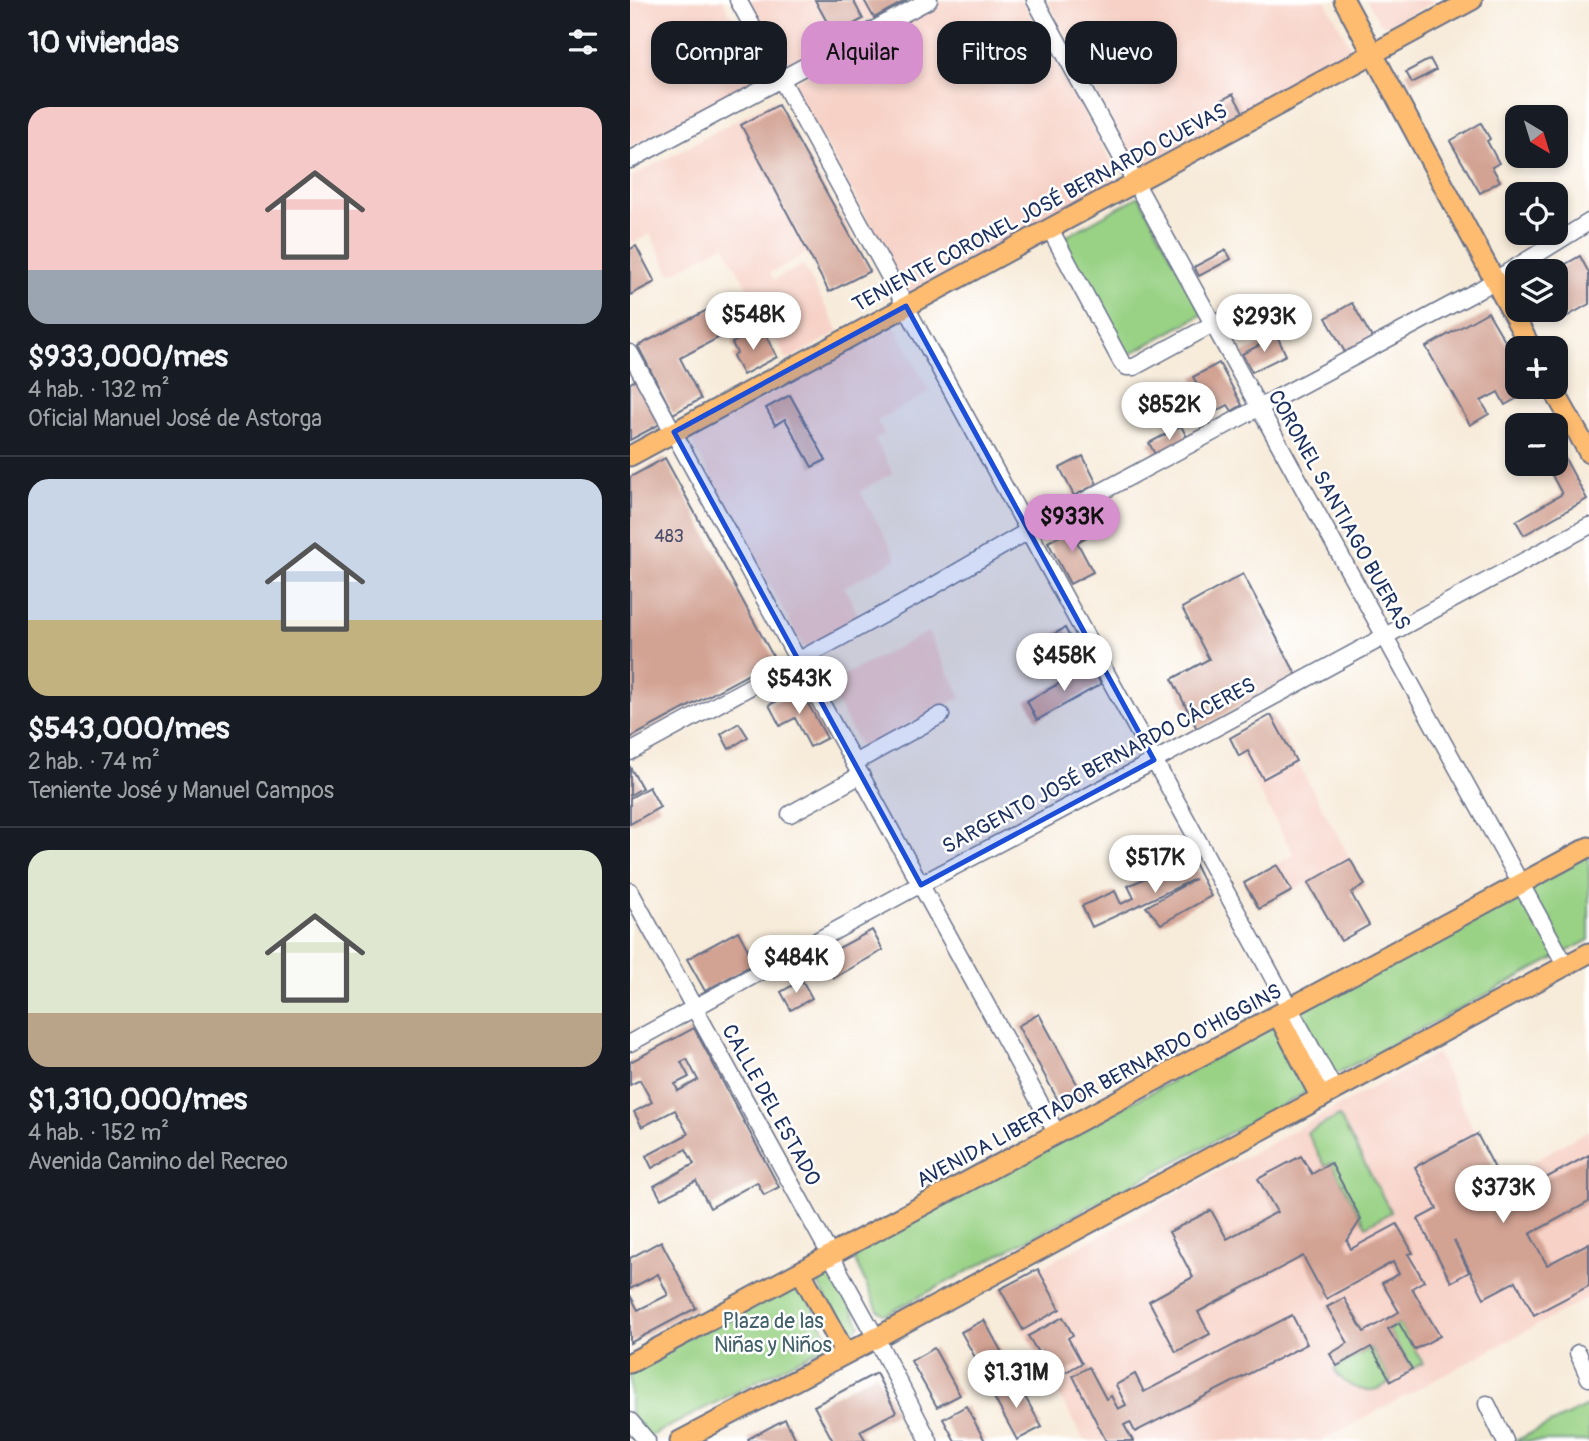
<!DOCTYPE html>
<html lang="es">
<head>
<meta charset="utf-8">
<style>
	:root { --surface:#171b24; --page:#242831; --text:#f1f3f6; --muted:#9ea1a6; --line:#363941; --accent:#d690ce }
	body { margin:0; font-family:Pangolin,sans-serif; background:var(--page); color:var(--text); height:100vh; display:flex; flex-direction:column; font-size:26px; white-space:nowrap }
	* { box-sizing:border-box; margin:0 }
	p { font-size:23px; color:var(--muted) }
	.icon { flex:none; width:38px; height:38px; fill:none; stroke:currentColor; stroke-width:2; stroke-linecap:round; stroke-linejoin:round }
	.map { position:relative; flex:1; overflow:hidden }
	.drawer { display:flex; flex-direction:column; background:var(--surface); width:630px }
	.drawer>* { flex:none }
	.hud { position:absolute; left:21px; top:21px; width:665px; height:63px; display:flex; gap:14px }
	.needle { width:46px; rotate:142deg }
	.controls { position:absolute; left:875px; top:105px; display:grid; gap:14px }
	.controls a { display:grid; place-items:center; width:63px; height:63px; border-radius:14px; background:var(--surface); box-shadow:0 4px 10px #0003; font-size:35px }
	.price { position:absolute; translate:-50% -60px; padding:0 16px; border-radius:24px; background:#fff; color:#222; font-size:23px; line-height:46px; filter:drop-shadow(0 2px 4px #0008) }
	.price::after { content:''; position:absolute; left:50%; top:42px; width:21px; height:16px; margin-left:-10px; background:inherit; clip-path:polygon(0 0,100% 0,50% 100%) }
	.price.selected { background:var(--accent); color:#111 }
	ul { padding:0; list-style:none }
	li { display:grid; align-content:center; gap:14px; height:371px; padding:0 28px }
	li+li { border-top:2px solid var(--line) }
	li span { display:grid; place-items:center; height:217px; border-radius:21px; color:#555 }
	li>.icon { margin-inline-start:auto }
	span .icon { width:126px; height:126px; fill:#fffc; stroke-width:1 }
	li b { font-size:30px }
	h2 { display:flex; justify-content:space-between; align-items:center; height:84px; padding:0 28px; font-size:30px }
	.pill { padding:0 24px; border-radius:21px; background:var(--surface); box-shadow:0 4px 10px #0003; font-size:24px; line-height:63px }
	.pill.selected { background:var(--accent); color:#111 }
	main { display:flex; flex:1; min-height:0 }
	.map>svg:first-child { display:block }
	.built { fill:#f7d1c6 }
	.green { fill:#99d285; stroke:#5a8072; stroke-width:2 }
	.building { fill:#d2a293; fill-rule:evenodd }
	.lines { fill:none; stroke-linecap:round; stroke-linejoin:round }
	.minor-casing { stroke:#687189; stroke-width:19 }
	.major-casing { stroke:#687189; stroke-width:23 }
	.minor { stroke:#fff; stroke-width:16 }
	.major { stroke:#fdbc70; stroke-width:19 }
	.marked { fill:#1d4ed8; fill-opacity:0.2; stroke:#1d4ed8; stroke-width:5; stroke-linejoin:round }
	.labels { text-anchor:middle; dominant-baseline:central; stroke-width:5; stroke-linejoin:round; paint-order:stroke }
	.number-label { font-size:18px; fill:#494c6b }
	.street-label { font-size:21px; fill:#1b2f5e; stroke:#fff }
	.park-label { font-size:21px; fill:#41606a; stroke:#fff }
</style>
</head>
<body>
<main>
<section class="drawer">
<h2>10 viviendas<svg class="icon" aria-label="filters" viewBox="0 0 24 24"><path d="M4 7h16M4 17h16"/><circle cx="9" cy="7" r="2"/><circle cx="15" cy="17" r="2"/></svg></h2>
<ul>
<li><span style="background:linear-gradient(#f6c9c9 75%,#9aa5b1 0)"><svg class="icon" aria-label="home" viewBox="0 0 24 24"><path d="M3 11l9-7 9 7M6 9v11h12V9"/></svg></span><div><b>$933,000/mes</b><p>4 hab. · 132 m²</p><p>Oficial Manuel José de Astorga</p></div></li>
<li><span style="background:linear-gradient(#c9d6e8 65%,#c2b280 0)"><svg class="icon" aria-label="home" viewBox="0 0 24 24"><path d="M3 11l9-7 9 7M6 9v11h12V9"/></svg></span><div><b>$543,000/mes</b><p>2 hab. · 74 m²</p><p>Teniente José y Manuel Campos</p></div></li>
<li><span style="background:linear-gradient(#dfe7d0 75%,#b9a48a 0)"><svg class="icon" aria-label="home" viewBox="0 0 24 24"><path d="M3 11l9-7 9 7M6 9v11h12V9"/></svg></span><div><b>$1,310,000/mes</b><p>4 hab. · 152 m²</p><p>Avenida Camino del Recreo</p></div></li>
</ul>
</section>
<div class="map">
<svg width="959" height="1441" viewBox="0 0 959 1441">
	<rect width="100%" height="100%" fill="#fff"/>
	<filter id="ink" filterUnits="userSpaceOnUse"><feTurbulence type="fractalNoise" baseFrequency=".0143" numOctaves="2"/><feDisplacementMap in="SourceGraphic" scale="14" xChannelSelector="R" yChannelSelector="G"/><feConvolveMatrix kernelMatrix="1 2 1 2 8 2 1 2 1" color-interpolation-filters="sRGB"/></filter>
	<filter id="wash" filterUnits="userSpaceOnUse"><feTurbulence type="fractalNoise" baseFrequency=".00686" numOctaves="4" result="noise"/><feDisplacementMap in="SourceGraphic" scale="28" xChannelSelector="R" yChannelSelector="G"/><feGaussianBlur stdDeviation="1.57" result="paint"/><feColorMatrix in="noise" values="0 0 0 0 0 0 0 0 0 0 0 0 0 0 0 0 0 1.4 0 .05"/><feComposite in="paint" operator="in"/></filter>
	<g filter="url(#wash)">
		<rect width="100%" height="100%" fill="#f7ebd9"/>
		<g class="built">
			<polygon points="0,0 93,0 131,71 129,77 0,147"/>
			<polygon points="118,0 277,0 157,64 150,61"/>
			<polygon points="315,0 392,0 413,37 352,73 359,85 420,50 487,171 485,180 279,295 164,87 167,80"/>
			<polygon points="417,0 695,0 724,53 513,165 504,162"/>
			<polygon points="737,0 808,0 758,26 749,22"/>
			<polygon points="145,99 240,271 199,292 177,253 140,273 144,280 173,265 209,332 157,360 94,245 41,274 20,234 0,245 0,178"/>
			<polygon points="265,327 300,392 247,421 254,434 245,439 263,473 230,491 267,559 214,587 230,618 174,648 60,438"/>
			<polygon points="298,632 331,697 232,750 197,684"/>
			<polygon points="641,715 735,885 721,893 739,925 711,941 678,882 629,909 614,883 664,855 600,738"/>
			<polygon points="807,1053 868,1180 959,1130 959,1297 691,1441 454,1441 393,1330 430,1309 408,1269"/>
		</g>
		<g class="green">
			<polygon points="509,196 573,314 495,357 430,240"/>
			<polygon points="959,853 959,940 704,1075 669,1011"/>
			<polygon points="647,1024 677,1089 673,1094 257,1314 253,1314 248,1310 225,1261 226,1252"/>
			<polygon points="709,1116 761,1212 736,1226 701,1163 695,1166 677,1133"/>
			<polygon points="201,1272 205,1273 230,1325 222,1334 213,1332 188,1283 189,1279"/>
			<polygon points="161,1283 174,1291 201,1343 19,1437 0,1413 0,1368"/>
			<polygon points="769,1323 793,1363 782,1369 758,1329"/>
			<path d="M741,1348L761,1381C741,1398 717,1390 704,1369Z"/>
			<polygon points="959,1405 959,1441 885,1441"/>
		</g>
		<g id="blocks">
			<g class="building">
				<polygon points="185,0 223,0 233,19 204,35"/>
				<polygon points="234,0 277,0 244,18"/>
				<polygon points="800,59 806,70 782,83 776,72"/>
				<polygon points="603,94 613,112 599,120 590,101"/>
				<polygon points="148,105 240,271 199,292 111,125"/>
				<polygon points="851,123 860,139 857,141 869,163 862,167 870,181 850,193 820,141"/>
				<polygon points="6,246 25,282 0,295 0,249"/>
				<polygon points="596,250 601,259 569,276 564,267"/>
				<polygon points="950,256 959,273 959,304 929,321 922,310 926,310 926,271 915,271 925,266 927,269"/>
				<polygon points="104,296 118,322 50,358 71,399 43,414 8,346"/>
				<polygon points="722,303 744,341 717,356 696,318"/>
				<polygon points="858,312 879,348 884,346 887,352 887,365 884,367 887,372 887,387 895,387 898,392 875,405 868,392 851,401 859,414 840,425 796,347"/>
				<polygon points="134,332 147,357 113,375 103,356 107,353 102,343 121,333 124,337"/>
				<polygon points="647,336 656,355 622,372 612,354"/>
				<polygon points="589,363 612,405 602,411 598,405 583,413 563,377"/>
				<polygon points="8,379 32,423 0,440 0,383"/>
				<polygon points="160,395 196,460 182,467 155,419 145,425 136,408"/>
				<polygon points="551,426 559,441 527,458 519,443"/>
				<polygon points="926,442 957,499 894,535 886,521 932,494 916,464 926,464"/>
				<polygon points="453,456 467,484 444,496 430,468"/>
				<polygon points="35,458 145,660 0,738 0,477"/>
				<polygon points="453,523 460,535 447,542 463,572 440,584 418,542"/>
				<polygon points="613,574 667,676 567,729 542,679 579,659 552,608"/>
				<polygon points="435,628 451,658 430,670 414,640"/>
				<polygon points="461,666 471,684 407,720 397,701"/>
				<polygon points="170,689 197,738 180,747 165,718 150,726 139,705"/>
				<polygon points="641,715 666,761 633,779 618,751 609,756 600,738"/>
				<polygon points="109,723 118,737 99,749 91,734"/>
				<polygon points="0,767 12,788 0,795"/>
				<polygon points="19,787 30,807 0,824 0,798"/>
				<polygon points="561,857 581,896 531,924 516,907 565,879 462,927 452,906 485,891 491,904 504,898 498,886"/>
				<polygon points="720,859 735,885 721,893 739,925 711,941 678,883"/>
				<polygon points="647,865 662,891 629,909 614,883"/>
				<polygon points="242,930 253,950 204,978 192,957"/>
				<polygon points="108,931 125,963 75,991 57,959"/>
				<polygon points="172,980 182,998 161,1010 151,992"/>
				<polygon points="409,1014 453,1095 431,1106 388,1026"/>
				<path d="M64,1028L149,1187L134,1195L127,1182L80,1208L66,1181L31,1199L24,1186L64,1164L56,1149L22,1168L16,1156L58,1134L45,1110L12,1127L4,1112L22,1102L10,1080L0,1085V1062ZM57,1059L68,1080L48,1091L45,1084L59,1077L51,1062Z"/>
				<polygon points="847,1134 880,1197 959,1155 959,1202 900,1234 917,1265 959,1243 959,1286 904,1315 886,1281 854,1298 824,1240 839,1272 821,1282 788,1219 807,1209 785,1167"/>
				<polygon points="671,1156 682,1174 701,1163 731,1219 717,1241 721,1249 767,1224 783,1253 778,1254 794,1281 782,1288 810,1336 784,1350 769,1323 758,1329 782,1369 761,1381 741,1347 707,1366 700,1354 718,1343 697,1307 714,1298 734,1332 769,1312 752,1283 769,1274 763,1262 696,1299 673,1256 568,1312 580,1334 546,1352 519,1301 563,1277 539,1232 581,1210 597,1239 647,1212 628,1179"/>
				<polygon points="31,1241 66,1308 0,1343 0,1295 8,1310 38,1295 28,1274 0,1289 0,1258"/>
				<polygon points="408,1269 430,1309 393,1330 370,1289"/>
				<polygon points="662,1315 677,1344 505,1432 500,1422 494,1425 503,1441 476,1441 443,1376 459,1367 476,1399 481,1396 488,1409 496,1405 486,1385 505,1374 514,1392"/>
				<polygon points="433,1317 443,1335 438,1338 452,1363 427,1377 413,1351 409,1354 398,1336"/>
				<polygon points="354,1320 380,1367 357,1379 331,1332"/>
				<polygon points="304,1348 330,1395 307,1407 281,1361"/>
				<polygon points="246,1373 266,1412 230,1431 236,1441 203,1441 184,1406"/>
				<polygon points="385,1379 412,1427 387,1440 361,1392"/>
				<polygon points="336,1406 355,1441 325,1441 313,1419"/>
				<polygon points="155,1419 167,1441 119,1441 118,1439"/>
			</g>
		</g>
	</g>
	<g filter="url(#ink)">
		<use href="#blocks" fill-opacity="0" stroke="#687189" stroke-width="2"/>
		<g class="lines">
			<defs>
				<g id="minor">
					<polyline points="108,0 705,1091"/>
					<polyline points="405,0 936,966"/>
					<polyline points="0,160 299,0"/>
					<polyline points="420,229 492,363 497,367 504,367 583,324"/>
					<polyline points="0,353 427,1134"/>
					<polyline points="0,752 283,598 398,531 849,290 959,222"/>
					<polyline points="224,763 311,715"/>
					<polyline points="160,814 231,775"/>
					<polyline points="0,891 246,1338 299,1441"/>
					<polyline points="0,1043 278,891 509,769 959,526"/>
					<polyline points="948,1353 959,1378"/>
					<polyline points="857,1404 875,1441"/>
					<polyline points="0,1421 17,1441"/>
				</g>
				<g id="major">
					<polyline points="714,0 901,348"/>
					<polyline points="922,387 959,453"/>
					<polyline points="0,456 842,0"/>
					<polyline points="648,1015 691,1098"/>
					<polyline points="171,1272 215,1353"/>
					<polyline points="0,1363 959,847"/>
					<polyline points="50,1441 246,1338 959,953"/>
				</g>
			</defs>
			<use href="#minor" class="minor-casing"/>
			<use href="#major" class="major-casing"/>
			<use href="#minor" class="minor"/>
			<use href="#major" class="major"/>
		</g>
	</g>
	<path class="marked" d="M276,306L524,760L291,885L44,432Z"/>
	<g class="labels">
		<g class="number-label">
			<text x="39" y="536">483</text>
		</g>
		<g class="street-label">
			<text transform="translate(410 208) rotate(-28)">TENIENTE CORONEL JOSÉ BERNARDO CUEVAS</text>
			<text transform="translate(709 510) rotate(61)">CORONEL SANTIAGO BUERAS</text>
			<text transform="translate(469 766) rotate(-28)">SARGENTO JOSÉ BERNARDO CÁCERES</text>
			<text transform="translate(469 1086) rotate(-28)">AVENIDA LIBERTADOR BERNARDO O'HIGGINS</text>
			<text transform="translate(141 1105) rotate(61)">CALLE DEL ESTADO</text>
		</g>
		<g class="park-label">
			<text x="143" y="1321">Plaza de las<tspan x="143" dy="24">Niñas y Niños</tspan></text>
		</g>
	</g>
</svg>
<div class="controls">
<a><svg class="needle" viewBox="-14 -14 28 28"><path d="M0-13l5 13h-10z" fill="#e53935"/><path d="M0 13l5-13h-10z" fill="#9ea1a6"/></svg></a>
<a><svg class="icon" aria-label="locate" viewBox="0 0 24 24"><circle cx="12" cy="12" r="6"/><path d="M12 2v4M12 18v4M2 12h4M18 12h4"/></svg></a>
<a><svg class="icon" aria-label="layers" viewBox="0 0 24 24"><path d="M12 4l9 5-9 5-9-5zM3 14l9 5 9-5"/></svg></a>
<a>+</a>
<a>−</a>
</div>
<b class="price" style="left:123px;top:352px">$548K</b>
<b class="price" style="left:634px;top:354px">$293K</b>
<b class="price" style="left:539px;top:442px">$852K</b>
<b class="price selected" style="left:442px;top:554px">$933K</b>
<b class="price" style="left:434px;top:693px">$458K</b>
<b class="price" style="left:169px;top:716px">$543K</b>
<b class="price" style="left:525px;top:895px">$517K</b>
<b class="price" style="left:166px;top:995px">$484K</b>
<b class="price" style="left:873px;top:1225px">$373K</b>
<b class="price" style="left:386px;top:1410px">$1.31M</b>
<div class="hud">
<a class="pill">Comprar</a>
<a class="pill selected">Alquilar</a>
<a class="pill">Filtros</a>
<a class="pill">Nuevo</a>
</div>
</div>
</main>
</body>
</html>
